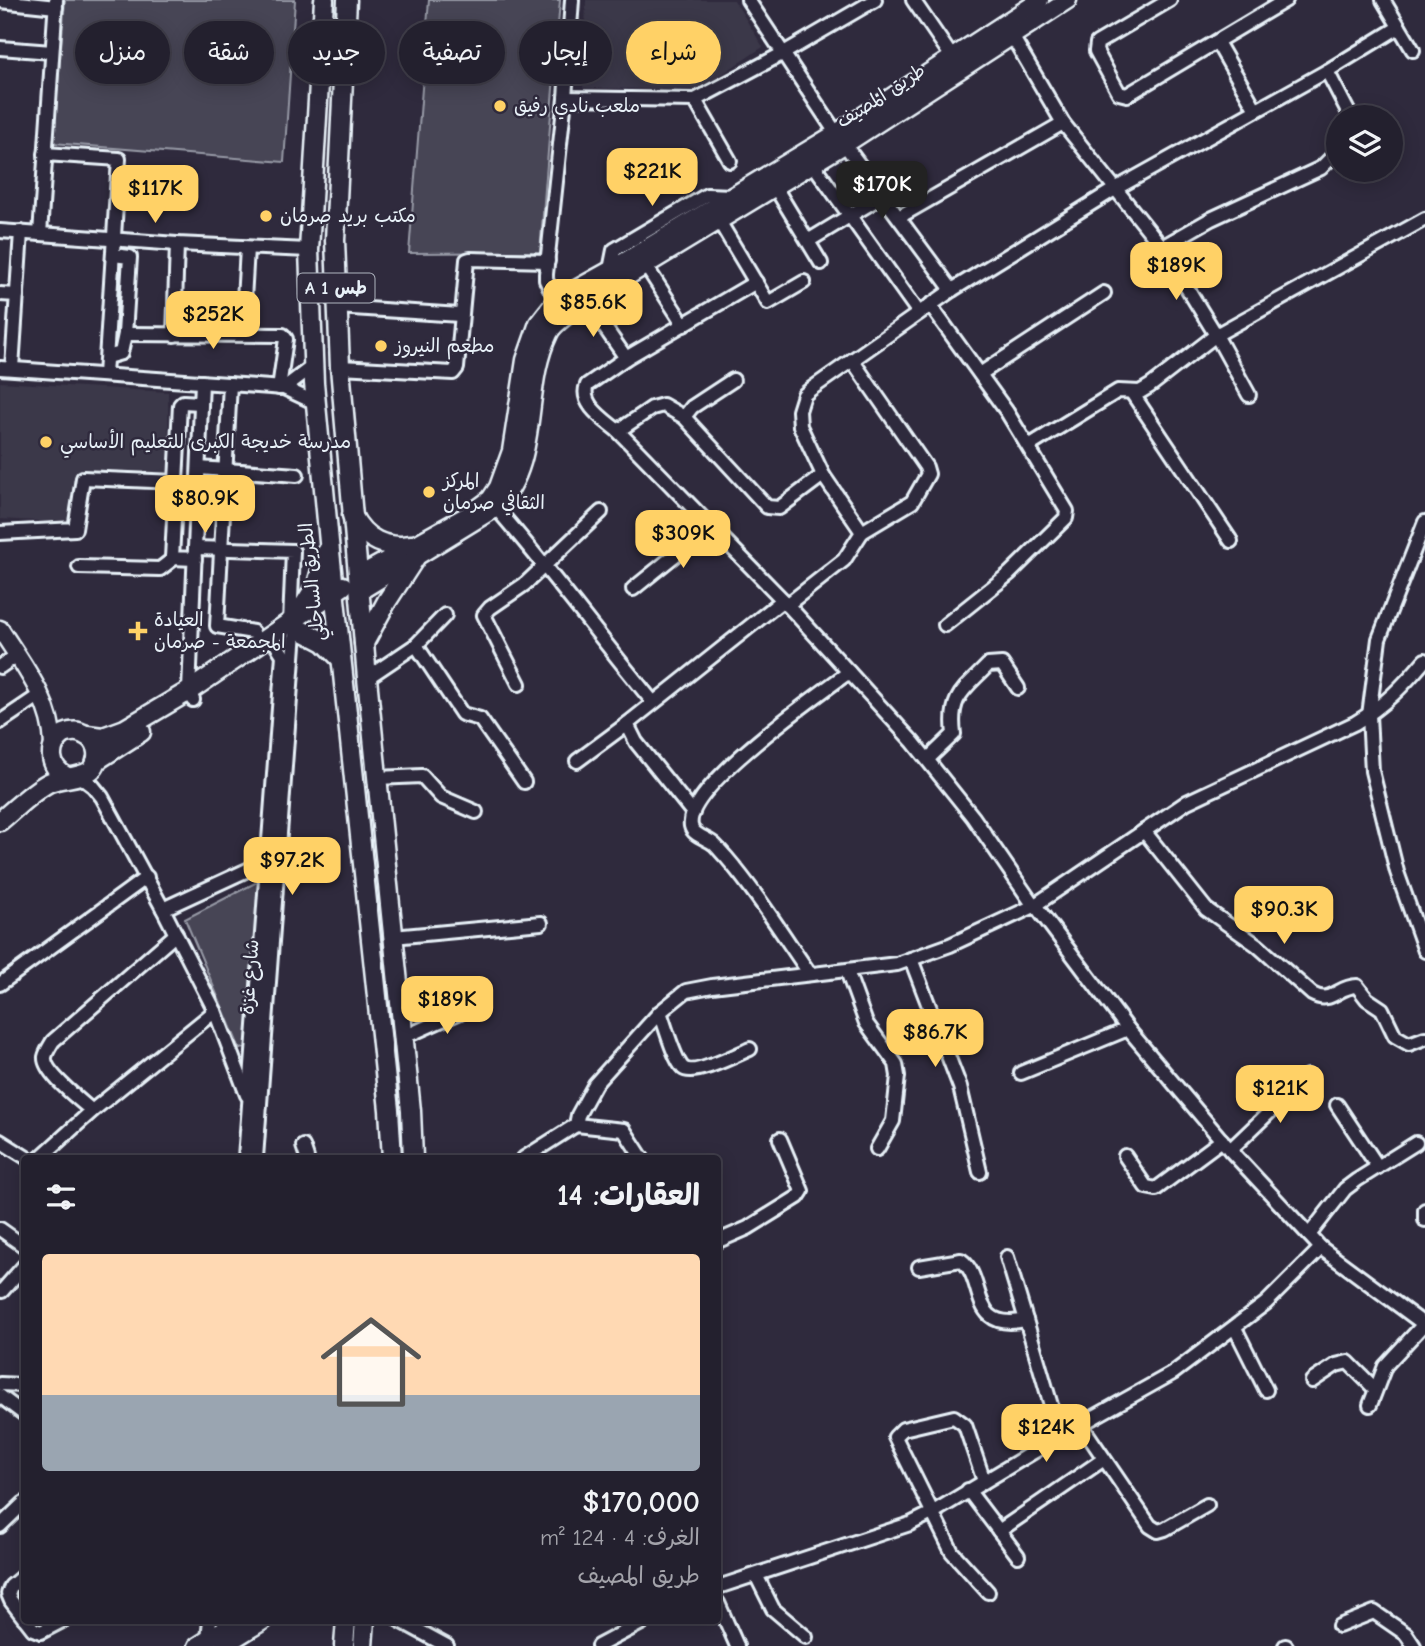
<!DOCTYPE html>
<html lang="ar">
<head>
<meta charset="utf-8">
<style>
	:root { --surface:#23202e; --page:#2f2d3a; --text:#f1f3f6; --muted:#a3a3aa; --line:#403e4a; --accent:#ffd166 }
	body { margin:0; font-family:"Comic Neue","Playpen Sans Arabic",sans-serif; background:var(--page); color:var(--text); direction:rtl; height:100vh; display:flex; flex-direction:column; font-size:26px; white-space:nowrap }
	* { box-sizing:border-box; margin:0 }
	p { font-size:23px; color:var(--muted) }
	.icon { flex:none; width:38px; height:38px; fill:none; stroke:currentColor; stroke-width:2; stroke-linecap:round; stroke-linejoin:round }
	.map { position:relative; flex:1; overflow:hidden; direction:ltr }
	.panel { position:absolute; left:21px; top:1155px; width:700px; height:469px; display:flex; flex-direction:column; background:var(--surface); border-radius:7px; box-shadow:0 4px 18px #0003,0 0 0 2px var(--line); direction:rtl }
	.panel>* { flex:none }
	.guide { position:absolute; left:21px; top:21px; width:700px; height:63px; direction:rtl; display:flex; gap:14px }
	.controls { position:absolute; left:1326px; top:105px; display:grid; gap:14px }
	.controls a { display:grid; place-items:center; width:77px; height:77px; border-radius:50%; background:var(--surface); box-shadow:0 4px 18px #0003,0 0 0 2px var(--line); font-size:35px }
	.price { position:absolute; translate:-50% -60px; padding:0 16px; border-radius:14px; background:var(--accent); color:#111; font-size:23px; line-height:46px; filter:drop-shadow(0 2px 4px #0008) }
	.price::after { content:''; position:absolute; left:50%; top:42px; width:21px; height:16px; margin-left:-10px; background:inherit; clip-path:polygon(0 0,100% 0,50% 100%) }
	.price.on { background:#222; color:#fff }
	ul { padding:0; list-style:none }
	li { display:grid; align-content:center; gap:14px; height:371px; padding:0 21px }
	li span { display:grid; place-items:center; height:217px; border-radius:7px; color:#555 }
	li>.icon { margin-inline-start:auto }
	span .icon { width:126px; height:126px; fill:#fffc; stroke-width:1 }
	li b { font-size:30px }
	h2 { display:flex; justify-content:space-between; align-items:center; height:84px; padding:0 21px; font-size:30px }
	.chip { padding:0 24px; border-radius:32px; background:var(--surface); box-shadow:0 4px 18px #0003,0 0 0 2px var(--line); font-size:24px; line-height:63px }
	.chip.on { background:var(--accent); color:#111 }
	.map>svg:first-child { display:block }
	.built { fill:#3b3749 }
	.green { fill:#464455; stroke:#979aa6; stroke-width:2 }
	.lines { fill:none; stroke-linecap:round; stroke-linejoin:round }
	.minor-casing { stroke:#e8f1f8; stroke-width:18 }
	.major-casing { stroke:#e8f1f8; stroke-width:21 }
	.highway-casing { stroke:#e8f1f8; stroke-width:23 }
	.minor { stroke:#2f2a3d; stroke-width:12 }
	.major { stroke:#2f2a3d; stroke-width:16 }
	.highway { stroke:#2f2a3d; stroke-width:18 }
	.poi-dot { fill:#ffd166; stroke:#2f2a3d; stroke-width:2.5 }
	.labels { text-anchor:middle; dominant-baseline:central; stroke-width:5; stroke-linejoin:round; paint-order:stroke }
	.shield { fill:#2f2a3d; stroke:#b0b5c0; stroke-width:2 }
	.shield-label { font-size:18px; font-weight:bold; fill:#e8f1f8 }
	.street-label { font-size:19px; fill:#e8f1f8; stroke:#2f2a3d }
	.poi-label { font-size:19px; fill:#e8f1f8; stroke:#2f2a3d; text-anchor:start }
</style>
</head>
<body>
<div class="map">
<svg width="1425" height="1646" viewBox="0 0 1425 1646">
	<rect width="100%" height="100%" fill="#2f2a3d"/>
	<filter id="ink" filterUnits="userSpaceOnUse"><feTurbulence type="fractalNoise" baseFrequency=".0143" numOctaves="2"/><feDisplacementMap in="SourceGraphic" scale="14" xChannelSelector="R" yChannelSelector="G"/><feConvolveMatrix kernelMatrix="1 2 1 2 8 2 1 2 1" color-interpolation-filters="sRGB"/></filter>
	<g filter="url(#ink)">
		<g class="built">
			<polygon points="586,0 734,0 763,47 698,90 583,88"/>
			<polygon points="0,382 168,392 169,478 80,475 74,523 0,519"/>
		</g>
		<g class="green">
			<polygon points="65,0 295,0 284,162 53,143"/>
			<polygon points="429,0 560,0 540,252 409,253"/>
			<polygon points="263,879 250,1047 240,1049 185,919"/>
		</g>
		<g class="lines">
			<defs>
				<g id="minor">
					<polyline points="748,0 836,133 952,290"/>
					<polyline points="913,0 952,57"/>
					<polyline points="1170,0 1097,43 1096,51 1119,93 1127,95 1286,0"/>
					<polyline points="1383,0 1413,50"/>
					<polyline points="0,1 56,7"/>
					<polyline points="1012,36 1063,123 1162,247 1216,335 1425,219"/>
					<polyline points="1217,42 1256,110"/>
					<polyline points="0,48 52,52"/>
					<polyline points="1327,71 1351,117"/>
					<polyline points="565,98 695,100 782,54 875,0"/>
					<polyline points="695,100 730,161"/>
					<polyline points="45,154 119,159 105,375"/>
					<polyline points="813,164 919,313"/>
					<polyline points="775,187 821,263"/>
					<polyline points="899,217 1063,123"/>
					<polyline points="719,221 768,303 804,282"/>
					<polyline points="0,231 177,244 309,250"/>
					<polyline points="40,234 56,0"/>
					<polyline points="808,241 884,195"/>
					<polyline points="1162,247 1211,219 1321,168 1339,150"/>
					<polyline points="646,266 684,325"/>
					<polyline points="610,270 614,250 707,195 732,196"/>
					<path d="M756,282L626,358L587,385C579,404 605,420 618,431L783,600L913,742L973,817L1034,906L1035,905L1128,1029L1230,1150L1309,1235L1321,1248L1425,1325"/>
					<polyline points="0,294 17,295"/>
					<polyline points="556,300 546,280 546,274 565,98 572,0"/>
					<polyline points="587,302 626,358"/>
					<polyline points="930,305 1007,412 1067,511 1066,518 1009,574 945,625"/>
					<polyline points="337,307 460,315"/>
					<polyline points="125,334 283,335 286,339 279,388"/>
					<polyline points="242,334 247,248"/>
					<polyline points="174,335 177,244"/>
					<polyline points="107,357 121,353 125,334 130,257 113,255"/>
					<polyline points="852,360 926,467 928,474 912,502 862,532"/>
					<polyline points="340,367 453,373 457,368 467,260 470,259 548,261"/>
					<polyline points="0,368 284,388 316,403"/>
					<polyline points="12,368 21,232"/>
					<polyline points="980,374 1104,293"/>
					<polyline points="230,384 217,626 253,632"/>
					<polyline points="284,388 313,366"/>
					<polyline points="1132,393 1231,541"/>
					<polyline points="684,417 692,407 733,380"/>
					<polyline points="618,431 652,408 663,405 684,417 767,507 779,508 823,475"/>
					<polyline points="1029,446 1118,391 1140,392 1150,386 1216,335 1249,395"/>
					<polyline points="199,468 297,475"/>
					<path d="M496,508C551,571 600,638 653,702"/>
					<polyline points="1425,522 1379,639 1369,715 1372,771 1397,872 1425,951"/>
					<polyline points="0,533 75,529 83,478 176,482"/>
					<polyline points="195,548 293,551 290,623"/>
					<polyline points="195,559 172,558 180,405 183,402 201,403"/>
					<polyline points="79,567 160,569 173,559"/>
					<polyline points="633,589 711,526"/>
					<polyline points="787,605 844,560 862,532 823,475 800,426 799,411 804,395 811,389 952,290 1115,189 1327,71 1399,27"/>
					<polyline points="416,645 462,714 480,719 524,782"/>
					<polyline points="0,667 17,655"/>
					<polyline points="367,678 416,645 445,615"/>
					<polyline points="519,684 484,615 490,608 525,584 601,512"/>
					<polyline points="193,700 189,691 202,382"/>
					<polyline points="0,722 40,695"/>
					<path d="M928,759L954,734C949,696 964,690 988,665L1002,664L1018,688"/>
					<polyline points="577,761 627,724"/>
					<polyline points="81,777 93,786 102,797 163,909 215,1011 247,1095"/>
					<polyline points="377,778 422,776 441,797 476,812"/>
					<polyline points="693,813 636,742 627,724 783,600"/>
					<path d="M1144,831L1206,909L1257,945L1312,994C1332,1005 1337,986 1357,986L1367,999L1382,1009L1395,1036L1409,1044L1425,1038"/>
					<path d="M1035,905L1187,802L1355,723C1385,705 1403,686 1425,660"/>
					<polyline points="163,909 267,861"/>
					<polyline points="393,937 541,923"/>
					<polyline points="911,959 960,1087 980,1172"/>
					<polyline points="847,971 866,1023 896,1064 898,1076 893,1121 877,1149"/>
					<path d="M810,974C783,935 757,893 726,857C722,853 719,849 715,845C708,838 693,836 691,826C684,788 818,695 849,672"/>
					<polyline points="0,984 147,877"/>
					<path d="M660,1012C665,1025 674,1059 683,1068C694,1077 738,1054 750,1049"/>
					<polyline points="404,1037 476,1005"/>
					<polyline points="1021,1073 1128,1029"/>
					<polyline points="1337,1105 1378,1167"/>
					<path d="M92,1111C80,1100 43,1072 45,1057C46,1052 50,1046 53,1041L176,934"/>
					<polyline points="576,1125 624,1130 642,1158"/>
					<polyline points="0,1141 27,1158"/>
					<polyline points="303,1146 307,1158"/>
					<polyline points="1230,1150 1307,1076"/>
					<polyline points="1125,1156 1146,1187 1156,1189 1222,1140"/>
					<polyline points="40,1158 92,1111 215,1011"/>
					<polyline points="245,1158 283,655 276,644"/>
					<polyline points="256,1158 295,631"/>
					<polyline points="524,1158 576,1125 578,1115 595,1084 660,1012 686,991 712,986 897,964 950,945 1034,906"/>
					<polyline points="1425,1210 1425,1220"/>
					<polyline points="0,1229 24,1246"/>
					<polyline points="1309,1235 1345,1189 1357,1180 1416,1143"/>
					<polyline points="718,1241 748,1228 798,1197 802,1191 780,1139"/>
					<polyline points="1007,1257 1026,1320"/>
					<path d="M919,1267L961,1260C987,1278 967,1333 1026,1320L1060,1436"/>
					<polyline points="2,1291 24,1266"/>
					<polyline points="1235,1328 1266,1390"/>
					<polyline points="1312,1381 1336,1365 1348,1362 1375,1389"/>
					<polyline points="0,1384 24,1385"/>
					<polyline points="0,1396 24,1414"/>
					<polyline points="1370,1405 1385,1366 1424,1324"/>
					<polyline points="1082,1426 1150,1526 1158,1531 1165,1529 1207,1505"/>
					<polyline points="984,1481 965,1425 954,1417 903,1429 895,1437 952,1552 988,1592"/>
					<polyline points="968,1490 1018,1556"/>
					<polyline points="0,1526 24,1503"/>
					<polyline points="999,1531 1104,1459"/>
					<polyline points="24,1575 11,1586 8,1594 11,1601 24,1618"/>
					<polyline points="756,1575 773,1609 806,1637"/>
					<polyline points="718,1587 910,1524 932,1513 1060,1436 1173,1373 1266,1303 1321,1248"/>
					<polyline points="718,1603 737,1646"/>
					<polyline points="26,1620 33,1629 41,1632 64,1620"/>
					<polyline points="399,1620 447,1646"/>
					<polyline points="1339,1626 1374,1612 1406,1634 1414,1646"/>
					<polyline points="208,1639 210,1620"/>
					<polyline points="598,1646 647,1620"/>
					<polyline points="1285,1646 1286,1646"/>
				</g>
				<g id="major">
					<polyline points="358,576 471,513 490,499 498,487 511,451 525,360 538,323 556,300 610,270 836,133 1040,0"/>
					<path d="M359,592L496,508C542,462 522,389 549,334C553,324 568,316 576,308L846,144L1068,0"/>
					<path d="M0,629C23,665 52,701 53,745"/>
					<polyline points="197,1646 238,1620"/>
					<polyline points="223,1646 265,1620"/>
				</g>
				<g id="highway">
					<polyline points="324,0 309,250 314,383 329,542 389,1110 392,1158"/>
					<polyline points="347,0 335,240 340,367 367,678 411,1111 413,1158"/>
					<path d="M352,515C365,540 385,549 412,545"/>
					<polyline points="301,610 317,584 326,553"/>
					<polyline points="299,629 324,642 341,659"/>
					<polyline points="364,643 387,601 415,558"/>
					<polyline points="87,735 103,737 125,729 189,691 343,586"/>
					<polyline points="96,761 141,732"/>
					<path d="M0,821C15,809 30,793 48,783C65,774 100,782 97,752C96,745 92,738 85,735C78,730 71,731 64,734C47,746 48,767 67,777"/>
					<polyline points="344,1646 346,1620"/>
					<polyline points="363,1646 365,1620"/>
				</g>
			</defs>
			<use href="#minor" class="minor-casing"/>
			<use href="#major" class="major-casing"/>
			<use href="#highway" class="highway-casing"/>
			<use href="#minor" class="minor"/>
			<use href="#major" class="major"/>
			<use href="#highway" class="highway"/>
		</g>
	</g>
	<g class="poi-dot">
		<circle cx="500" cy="106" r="7"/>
		<circle cx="266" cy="216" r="7"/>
		<circle cx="381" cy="346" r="7"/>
		<circle cx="46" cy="442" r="7"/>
		<circle cx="429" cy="492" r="7"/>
		<path d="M134.5 620.5h7v7h7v7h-7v7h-7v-7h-7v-7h7z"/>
	</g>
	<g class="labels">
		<rect class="shield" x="297.5" y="273.5" width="77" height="29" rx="5"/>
		<g class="shield-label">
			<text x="336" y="288">A 1 طس</text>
		</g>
		<g class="street-label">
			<text transform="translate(881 96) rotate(-33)">طريق المصيف</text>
			<text transform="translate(312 582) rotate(-96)">الطريق الساحلي</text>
			<text transform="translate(250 977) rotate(-86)">شارع غزة</text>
		</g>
		<g class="poi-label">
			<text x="514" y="106">ملعب نادي رفيق</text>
			<text x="280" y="216">مكتب بريد صرمان</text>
			<text x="395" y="346">مطعم النيروز</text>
			<text x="60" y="442">مدرسة خديجة الكبرى للتعليم الأساسي</text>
			<text x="443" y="481">المركز<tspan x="443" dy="22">الثقافي صرمان</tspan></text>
			<text x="154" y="620">العيادة<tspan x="154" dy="22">المجمعة - صرمان</tspan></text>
		</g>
	</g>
</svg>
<div class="controls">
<a><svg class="icon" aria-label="layers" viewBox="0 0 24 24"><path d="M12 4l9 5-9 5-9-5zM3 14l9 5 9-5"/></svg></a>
</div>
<b class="price" style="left:652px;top:208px">$221K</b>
<b class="price on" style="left:882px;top:221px">$170K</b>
<b class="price" style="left:155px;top:225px">$117K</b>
<b class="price" style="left:1176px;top:302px">$189K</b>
<b class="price" style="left:593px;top:339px">$85.6K</b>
<b class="price" style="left:213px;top:351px">$252K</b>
<b class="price" style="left:205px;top:535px">$80.9K</b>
<b class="price" style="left:683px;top:570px">$309K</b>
<b class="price" style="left:292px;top:897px">$97.2K</b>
<b class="price" style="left:1284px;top:946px">$90.3K</b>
<b class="price" style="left:447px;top:1036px">$189K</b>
<b class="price" style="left:935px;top:1069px">$86.7K</b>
<b class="price" style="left:1280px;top:1125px">$121K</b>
<b class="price" style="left:1046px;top:1464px">$124K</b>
<div class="guide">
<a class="chip on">شراء</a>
<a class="chip">إيجار</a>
<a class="chip">تصفية</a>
<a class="chip">جديد</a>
<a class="chip">شقة</a>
<a class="chip">منزل</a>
</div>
<section class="panel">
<h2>العقارات: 14<svg class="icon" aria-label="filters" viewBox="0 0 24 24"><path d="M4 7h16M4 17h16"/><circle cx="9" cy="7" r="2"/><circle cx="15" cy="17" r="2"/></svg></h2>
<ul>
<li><span style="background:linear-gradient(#ffd9b3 65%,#9aa5b1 0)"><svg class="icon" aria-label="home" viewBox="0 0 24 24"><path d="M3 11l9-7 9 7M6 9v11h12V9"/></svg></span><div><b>$170,000</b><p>الغرف: 4 · 124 m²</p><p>طريق المصيف</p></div></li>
</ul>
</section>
</div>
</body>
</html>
